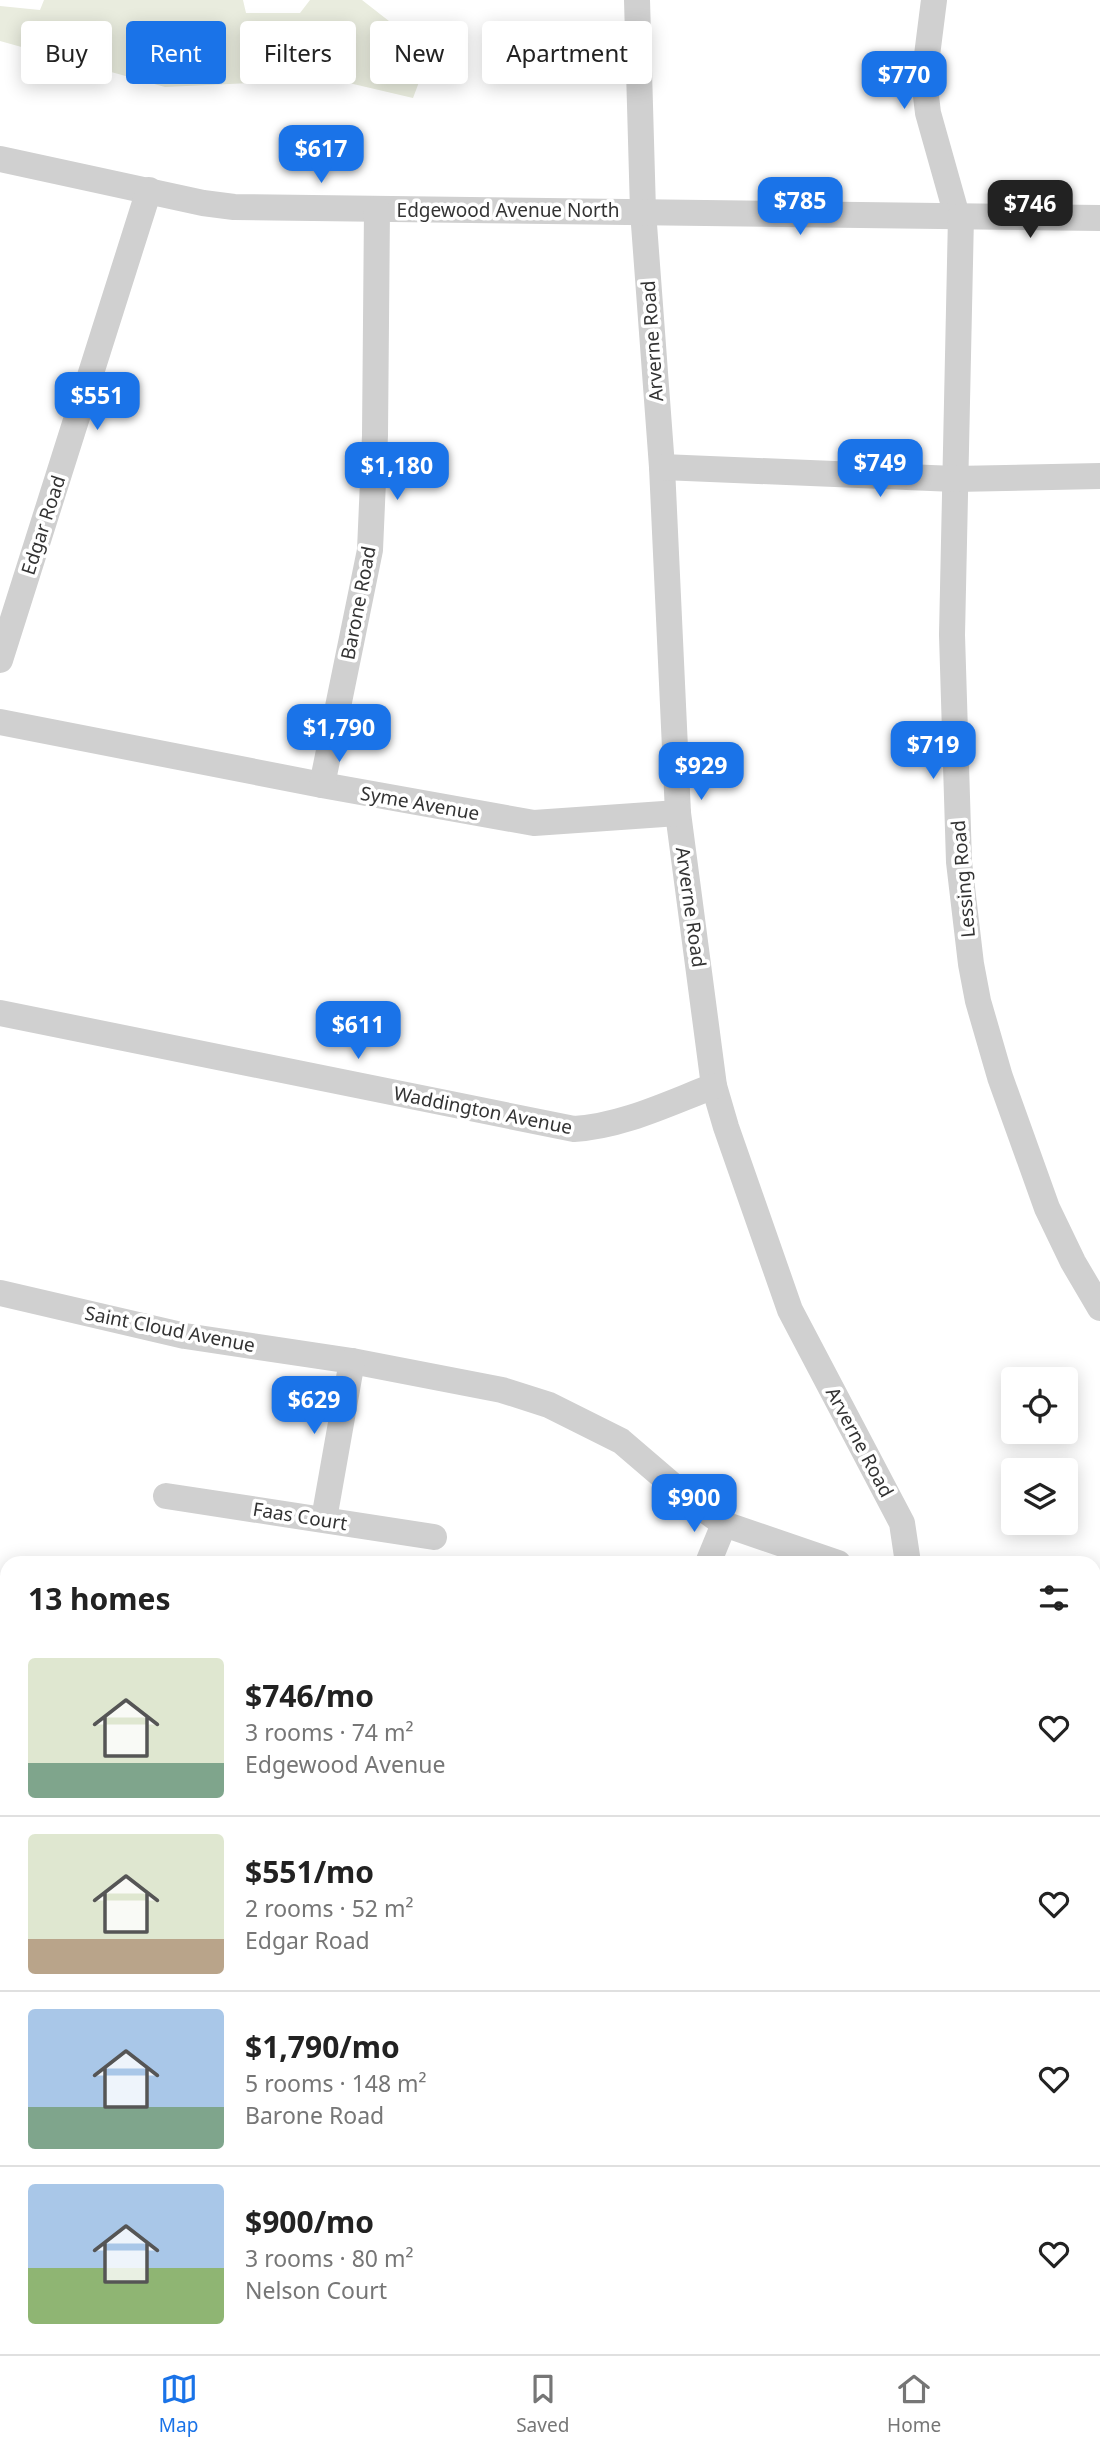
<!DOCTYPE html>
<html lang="en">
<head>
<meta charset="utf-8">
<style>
	:root { --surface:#fff; --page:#f2f2f2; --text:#222; --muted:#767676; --line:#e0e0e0; --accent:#1a73e8 }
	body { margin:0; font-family:"Noto Sans",sans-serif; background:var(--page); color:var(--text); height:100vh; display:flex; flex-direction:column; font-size:26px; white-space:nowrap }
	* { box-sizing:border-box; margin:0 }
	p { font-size:23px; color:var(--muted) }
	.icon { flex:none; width:38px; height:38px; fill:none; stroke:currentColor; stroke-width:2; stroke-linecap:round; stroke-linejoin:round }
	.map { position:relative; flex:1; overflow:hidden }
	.side { position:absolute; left:0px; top:1556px; width:1101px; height:800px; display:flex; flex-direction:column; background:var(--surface); border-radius:21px 21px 0 0; box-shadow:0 4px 18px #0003 }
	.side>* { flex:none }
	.top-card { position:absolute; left:21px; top:21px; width:700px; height:63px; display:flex; gap:14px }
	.buttons { position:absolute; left:1001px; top:1367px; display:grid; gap:14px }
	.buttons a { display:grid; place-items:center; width:77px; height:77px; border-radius:7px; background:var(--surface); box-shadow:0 4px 18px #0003; font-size:35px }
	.price { position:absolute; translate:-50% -60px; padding:0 16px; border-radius:14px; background:var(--accent); color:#fff; font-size:23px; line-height:46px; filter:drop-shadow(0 2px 4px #0008) }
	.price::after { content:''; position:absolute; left:50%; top:42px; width:21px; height:16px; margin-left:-10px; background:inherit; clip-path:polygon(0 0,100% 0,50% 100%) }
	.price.selected { background:#222; color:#fff }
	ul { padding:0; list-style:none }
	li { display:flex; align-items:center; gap:21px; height:175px; padding:0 28px }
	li+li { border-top:2px solid var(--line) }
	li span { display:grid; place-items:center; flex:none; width:196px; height:140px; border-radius:7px; color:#555 }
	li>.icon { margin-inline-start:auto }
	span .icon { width:84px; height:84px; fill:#fffc; stroke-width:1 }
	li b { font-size:30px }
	h2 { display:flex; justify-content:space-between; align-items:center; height:84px; padding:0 28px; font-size:30px }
	.chip { padding:0 24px; border-radius:7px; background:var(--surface); box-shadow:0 4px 18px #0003; font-size:24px; line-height:63px }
	.chip.selected { background:var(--accent); color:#fff }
	.menu { display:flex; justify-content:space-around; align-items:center; height:98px; border-top:2px solid var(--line); background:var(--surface); font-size:19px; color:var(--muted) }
	.menu a { display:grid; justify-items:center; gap:4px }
	.menu .selected { color:var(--accent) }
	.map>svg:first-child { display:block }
	.green { fill:#e9ecde }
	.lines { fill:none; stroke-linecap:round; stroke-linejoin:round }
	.stream { stroke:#cbe7ed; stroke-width:5 }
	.minor { stroke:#d0d0d0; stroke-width:26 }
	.major { stroke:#ababab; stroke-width:33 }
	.labels { text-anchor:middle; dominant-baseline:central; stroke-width:7; stroke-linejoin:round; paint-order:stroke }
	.street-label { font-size:19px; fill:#333; stroke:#fff }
</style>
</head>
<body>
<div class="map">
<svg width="1100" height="2354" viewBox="0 0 1100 2354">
	<rect width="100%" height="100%" fill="#fff"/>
	<g class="green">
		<polygon points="44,0 243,0 246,13 300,13 310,0 362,0 430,53 413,98 332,79 165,87 0,41 0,6 40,10"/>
		<polygon points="7,1599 7,1704 0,1702 0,1600"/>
		<polygon points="1094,1901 1100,1911 1100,2057 1094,2056"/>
		<polygon points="0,2186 7,2187 7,2266 0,2269"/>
		<polygon points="51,2349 473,2349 473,2354 52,2354"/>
	</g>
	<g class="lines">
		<g class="stream">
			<polyline points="0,1649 7,1649"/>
			<polyline points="1094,2016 1100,2023"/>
		</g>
		<g class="minor">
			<polyline points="637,0 643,211 662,467 678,813 714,1086 726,1127 790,1310 902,1523 908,1563"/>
			<polyline points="934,0 924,79 928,113 957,216"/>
			<polyline points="0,159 203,203 234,207 1100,218"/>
			<polyline points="961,216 952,635 959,862 971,964 978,1001 1000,1077 1047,1208 1073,1262 1100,1308"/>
			<polyline points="662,467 955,479 1100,476"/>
			<polyline points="0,660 149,190"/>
			<polyline points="0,722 322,785 534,823 678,813"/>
			<polyline points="322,785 370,550 375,435 377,209"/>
			<path d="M0,1013L574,1129C623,1126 669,1103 714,1086"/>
			<polyline points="0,1293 185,1336 352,1361 502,1390 549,1405 621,1441 684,1495 724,1524 838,1563"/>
			<polyline points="166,1496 434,1537"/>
			<polyline points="324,1519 352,1361"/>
			<polyline points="708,1563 724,1524"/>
			<polyline points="1094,1653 1100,1655"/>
			<polyline points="1094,2120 1097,2121"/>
			<polyline points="0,2164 7,2165"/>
			<polyline points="1094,2250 1100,2257"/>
			<polyline points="0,2293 7,2292"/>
			<polyline points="37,2348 40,2354"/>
			<polyline points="664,2354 665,2348"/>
		</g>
		<g class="major">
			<polyline points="0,2065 7,2067"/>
			<polyline points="1094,2339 1100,2341"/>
		</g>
	</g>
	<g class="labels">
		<g class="street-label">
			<text x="508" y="210">Edgewood Avenue North</text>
			<text transform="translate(652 341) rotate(-94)">Arverne Road</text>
			<text transform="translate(43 525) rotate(-72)">Edgar Road</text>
			<text transform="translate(358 603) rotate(-79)">Barone Road</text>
			<text transform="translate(420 803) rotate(10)">Syme Avenue</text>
			<text transform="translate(963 879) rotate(-95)">Lessing Road</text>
			<text transform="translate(691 907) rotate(82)">Arverne Road</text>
			<text transform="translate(483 1110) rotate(11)">Waddington Avenue</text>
			<text transform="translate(170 1329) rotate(11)">Saint Cloud Avenue</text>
			<text transform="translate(860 1442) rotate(62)">Arverne Road</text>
			<text transform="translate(300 1516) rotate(9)">Faas Court</text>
		</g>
	</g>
</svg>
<div class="buttons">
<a><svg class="icon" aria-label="locate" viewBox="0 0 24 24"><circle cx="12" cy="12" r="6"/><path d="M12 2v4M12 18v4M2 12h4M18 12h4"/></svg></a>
<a><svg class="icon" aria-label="layers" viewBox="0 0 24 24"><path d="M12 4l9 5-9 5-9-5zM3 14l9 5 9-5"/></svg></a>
</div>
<b class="price" style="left:904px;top:111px">$770</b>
<b class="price" style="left:321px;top:185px">$617</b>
<b class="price" style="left:800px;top:237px">$785</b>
<b class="price selected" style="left:1030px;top:240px">$746</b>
<b class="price" style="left:97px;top:432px">$551</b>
<b class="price" style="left:880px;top:499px">$749</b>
<b class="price" style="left:397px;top:502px">$1,180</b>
<b class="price" style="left:339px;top:764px">$1,790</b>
<b class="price" style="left:933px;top:781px">$719</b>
<b class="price" style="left:701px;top:802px">$929</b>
<b class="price" style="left:358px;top:1061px">$611</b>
<b class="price" style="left:314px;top:1436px">$629</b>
<b class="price" style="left:694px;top:1534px">$900</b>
<div class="top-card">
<a class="chip">Buy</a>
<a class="chip selected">Rent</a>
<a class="chip">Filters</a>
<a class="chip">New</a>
<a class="chip">Apartment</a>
</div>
<section class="side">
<h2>13 homes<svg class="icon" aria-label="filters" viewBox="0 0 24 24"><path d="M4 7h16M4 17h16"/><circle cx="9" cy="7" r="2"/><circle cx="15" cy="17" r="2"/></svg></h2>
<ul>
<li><span style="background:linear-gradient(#dfe7d0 75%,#7fa58c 0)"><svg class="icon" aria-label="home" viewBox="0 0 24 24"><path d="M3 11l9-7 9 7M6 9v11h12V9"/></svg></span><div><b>$746/mo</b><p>3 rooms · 74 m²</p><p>Edgewood Avenue</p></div><svg class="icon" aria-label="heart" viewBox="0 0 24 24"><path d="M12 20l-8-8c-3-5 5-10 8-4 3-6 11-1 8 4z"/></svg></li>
<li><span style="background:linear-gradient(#dfe7d0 75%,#b9a48a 0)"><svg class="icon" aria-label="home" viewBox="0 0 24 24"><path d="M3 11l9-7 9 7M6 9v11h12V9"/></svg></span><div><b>$551/mo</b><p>2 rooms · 52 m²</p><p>Edgar Road</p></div><svg class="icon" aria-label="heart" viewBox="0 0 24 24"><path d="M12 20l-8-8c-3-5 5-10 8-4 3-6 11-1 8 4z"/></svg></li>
<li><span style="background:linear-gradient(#a9c7e8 70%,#7fa58c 0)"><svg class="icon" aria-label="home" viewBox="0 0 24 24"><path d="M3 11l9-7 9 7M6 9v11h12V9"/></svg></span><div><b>$1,790/mo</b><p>5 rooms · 148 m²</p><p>Barone Road</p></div><svg class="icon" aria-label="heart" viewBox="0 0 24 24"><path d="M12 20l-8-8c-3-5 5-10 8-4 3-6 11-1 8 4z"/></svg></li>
<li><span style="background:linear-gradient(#a9c7e8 60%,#8fb573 0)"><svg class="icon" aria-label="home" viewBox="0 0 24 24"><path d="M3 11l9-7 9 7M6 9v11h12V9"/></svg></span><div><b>$900/mo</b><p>3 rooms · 80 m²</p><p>Nelson Court</p></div><svg class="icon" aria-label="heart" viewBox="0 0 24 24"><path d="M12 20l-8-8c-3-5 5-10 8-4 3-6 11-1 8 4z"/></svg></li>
</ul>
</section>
</div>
<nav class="menu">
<a class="selected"><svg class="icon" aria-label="map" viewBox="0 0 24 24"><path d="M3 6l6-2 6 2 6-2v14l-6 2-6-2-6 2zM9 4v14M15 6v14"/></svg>Map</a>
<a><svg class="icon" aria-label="saved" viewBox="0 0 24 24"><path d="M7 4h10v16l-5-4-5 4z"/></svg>Saved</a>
<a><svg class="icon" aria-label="home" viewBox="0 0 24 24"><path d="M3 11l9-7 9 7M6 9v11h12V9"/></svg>Home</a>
</nav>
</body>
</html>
